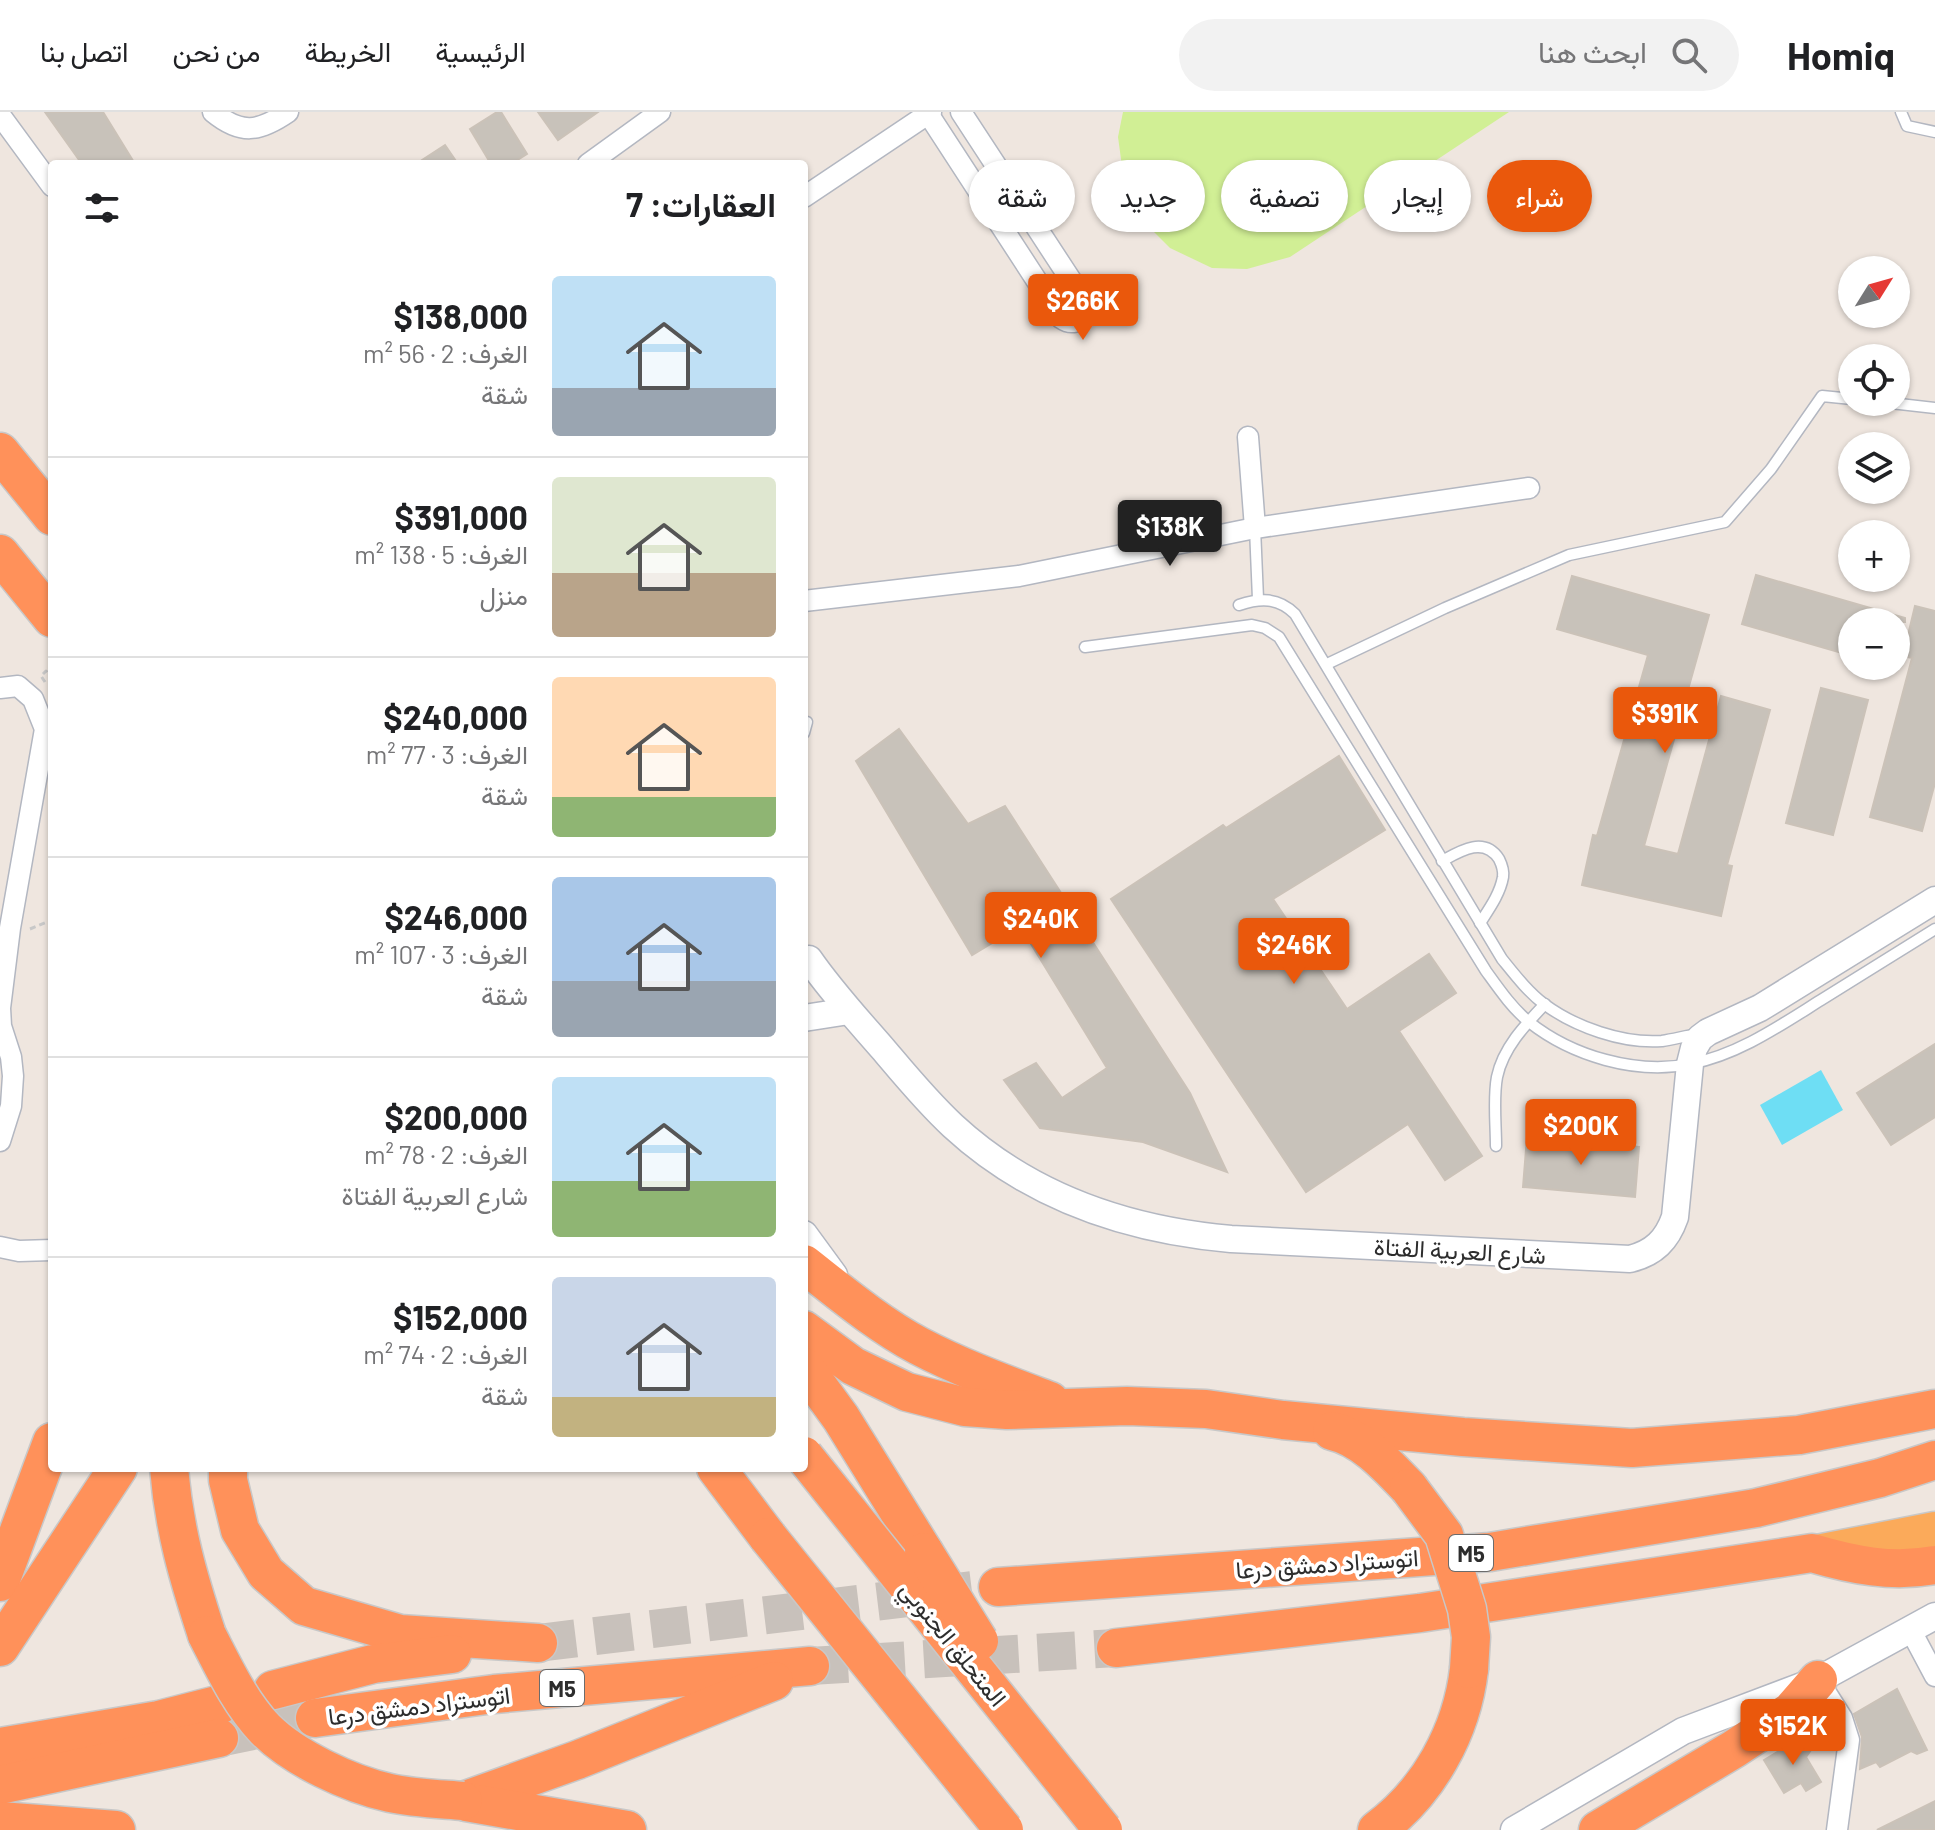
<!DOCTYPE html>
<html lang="ar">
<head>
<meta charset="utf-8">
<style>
	:root { --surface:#fff; --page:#f2f2f2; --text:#202124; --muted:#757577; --line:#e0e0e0; --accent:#ea580c }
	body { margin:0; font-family:Barlow,Vazirmatn,sans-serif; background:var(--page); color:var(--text); direction:rtl; height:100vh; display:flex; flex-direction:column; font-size:30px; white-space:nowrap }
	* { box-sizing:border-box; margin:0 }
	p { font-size:26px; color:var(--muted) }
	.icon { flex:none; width:44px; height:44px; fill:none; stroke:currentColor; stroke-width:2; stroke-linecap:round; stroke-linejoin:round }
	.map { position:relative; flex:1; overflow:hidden; direction:ltr }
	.drawer { position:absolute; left:48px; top:48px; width:760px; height:1312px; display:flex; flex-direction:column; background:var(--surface); border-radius:8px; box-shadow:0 2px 6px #0004; direction:rtl }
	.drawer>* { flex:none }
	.guide { position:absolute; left:832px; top:48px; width:760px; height:72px; direction:rtl; display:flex; gap:16px }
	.needle { width:52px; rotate:53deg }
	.buttons { position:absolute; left:1838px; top:144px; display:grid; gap:16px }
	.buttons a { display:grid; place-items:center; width:72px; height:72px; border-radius:50%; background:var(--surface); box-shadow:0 2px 6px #0004; font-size:40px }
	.price { position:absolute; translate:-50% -68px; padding:0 18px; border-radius:8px; background:var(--accent); color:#fff; font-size:26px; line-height:52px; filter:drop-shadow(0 2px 4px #0008) }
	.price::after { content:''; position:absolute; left:50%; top:48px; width:24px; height:18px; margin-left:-12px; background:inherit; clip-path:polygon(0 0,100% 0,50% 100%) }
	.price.current { background:#222; color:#fff }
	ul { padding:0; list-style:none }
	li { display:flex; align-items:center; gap:24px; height:200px; padding:0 32px }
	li+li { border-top:2px solid var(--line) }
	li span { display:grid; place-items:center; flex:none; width:224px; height:160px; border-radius:8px; color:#555 }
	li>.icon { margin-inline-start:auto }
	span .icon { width:96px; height:96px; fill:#fffc; stroke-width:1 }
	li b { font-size:34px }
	h2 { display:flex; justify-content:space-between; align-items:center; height:96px; padding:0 32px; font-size:34px }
	.chip { padding:0 28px; border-radius:36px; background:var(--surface); box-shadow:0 2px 6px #0004; font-size:28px; line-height:72px }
	.chip.current { background:var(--accent); color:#fff }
	header { display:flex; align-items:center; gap:48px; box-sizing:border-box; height:112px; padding:0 40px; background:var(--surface); border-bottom:2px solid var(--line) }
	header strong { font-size:38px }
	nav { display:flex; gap:44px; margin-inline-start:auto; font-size:28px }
	.search { width:560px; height:72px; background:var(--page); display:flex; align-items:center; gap:20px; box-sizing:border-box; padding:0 28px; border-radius:44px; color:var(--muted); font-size:30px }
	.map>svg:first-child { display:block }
	.pitch { fill:#d1ef95 }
	.water { fill:#6edef4 }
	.building { fill:#c8c2ba; stroke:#cbc2b8; stroke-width:2 }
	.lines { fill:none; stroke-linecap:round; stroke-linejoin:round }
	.motorway-tunnel { stroke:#c8c1bb; stroke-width:38; stroke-dasharray:38 19; stroke-linecap:butt }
	.service-casing { stroke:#b3b7c1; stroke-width:13 }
	.minor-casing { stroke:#b3b7c1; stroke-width:23 }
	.tertiary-casing { stroke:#b3b7c1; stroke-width:29 }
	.trunk-casing { stroke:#c8c8c8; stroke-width:37 }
	.motorway-casing { stroke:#c8c8c8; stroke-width:41 }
	.path { stroke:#c8c8c8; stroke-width:3; stroke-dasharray:6 4; stroke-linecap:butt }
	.service { stroke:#fff; stroke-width:10 }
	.minor { stroke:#fff; stroke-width:20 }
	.tertiary { stroke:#fff; stroke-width:26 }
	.trunk { stroke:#fbaa5a; stroke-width:34 }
	.motorway { stroke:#ff915a; stroke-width:38 }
	.motorway-bridge-casing { stroke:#c8c8c8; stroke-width:41; stroke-linecap:butt }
	.motorway-bridge { stroke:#ff915a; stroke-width:38 }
	.labels { text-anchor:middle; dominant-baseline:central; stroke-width:7; stroke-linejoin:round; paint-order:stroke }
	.shield { fill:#fff; stroke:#6c6c6c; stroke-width:2 }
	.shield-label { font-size:22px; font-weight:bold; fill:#2d2d2d }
	.street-label { font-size:24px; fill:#2d2d2d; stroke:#fff }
</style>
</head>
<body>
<header>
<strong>Homiq</strong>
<div class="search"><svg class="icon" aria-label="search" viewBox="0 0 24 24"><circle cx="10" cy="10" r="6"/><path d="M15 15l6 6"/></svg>ابحث هنا</div>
<nav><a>الرئيسية</a><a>الخريطة</a><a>من نحن</a><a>اتصل بنا</a></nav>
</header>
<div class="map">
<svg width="1935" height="1718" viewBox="0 0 1935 1718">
	<rect width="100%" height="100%" fill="#efe6df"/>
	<polygon class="pitch" points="1123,0 1509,0 1290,145 1247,157 1212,156 1170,136 1141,107 1124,69 1118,25"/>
	<polygon class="water" points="1821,958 1843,998 1782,1033 1760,993"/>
	<g class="building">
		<polygon points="45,0 103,0 135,52 82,52"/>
		<polygon points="497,0 501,0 527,42 511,52 491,52 470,17"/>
		<polygon points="538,0 598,0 558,28"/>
		<polygon points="445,33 458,52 416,52"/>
		<polygon points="1756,463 1905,506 1905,510 1852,510 1852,544 1742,512"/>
		<polygon points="1572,464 1709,503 1644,734 1678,742 1721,584 1770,598 1727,753 1732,754 1721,804 1582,773 1593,723 1597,724 1648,543 1557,517"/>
		<polygon points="1915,494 1935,499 1935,671 1922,719 1870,705 1912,546 1903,544"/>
		<polygon points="1821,576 1868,588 1833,723 1786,711"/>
		<polygon points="899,617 968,712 1005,694 1190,981 1227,1060 1143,1030 1040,1016 1004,968 1036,951 1062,986 1107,956 1020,814 972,843 856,649"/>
		<polygon points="1339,644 1385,718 1273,787 1347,897 1429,842 1456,881 1399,919 1482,1044 1445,1068 1408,1012 1306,1080 1111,787 1223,713 1226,716"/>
		<polygon points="1935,932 1935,1005 1891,1033 1857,981"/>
		<polygon points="1527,1025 1639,1035 1635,1085 1523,1075"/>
		<polygon points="1897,1577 1927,1638 1917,1642 1911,1639 1880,1655 1876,1650 1860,1657 1862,1625 1854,1602"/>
		<polygon points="1802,1625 1811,1638 1806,1645 1821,1670 1806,1679 1801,1671 1784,1681 1764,1648"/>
		<polygon points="1935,1689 1935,1718 1877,1718"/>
	</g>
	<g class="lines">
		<g class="motorway-tunnel">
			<polyline points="538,1531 998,1475"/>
			<polyline points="810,1554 1116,1536"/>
			<polyline points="219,1626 315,1606"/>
		</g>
		<defs>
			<g id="service">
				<polyline points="1901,0 1907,14 1935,20"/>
				<polyline points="1882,290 1935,296"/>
				<polyline points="1255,416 1258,487"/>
				<path d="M1239,493C1260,486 1278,485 1295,502L1502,847C1515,863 1528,880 1544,892C1575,915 1623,932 1662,929C1674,927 1686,924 1698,922"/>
				<path d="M1085,535L1252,513L1265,516L1279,525L1486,859C1499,877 1512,896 1529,910C1572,944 1636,963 1690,952C1738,943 1781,913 1821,888C1859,864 1897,841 1935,817"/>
				<polyline points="1327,552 1445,496 1569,443 1725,410 1771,357 1822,284 1852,287"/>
				<polyline points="804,621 807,610"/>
				<path d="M1442,749C1460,739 1484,724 1499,747C1502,753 1504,758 1503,765C1500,782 1489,797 1480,811"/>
				<path d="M1496,1034C1496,1012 1493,986 1497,965C1503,936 1525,913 1545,892"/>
			</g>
			<g id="minor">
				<path d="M213,0C241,23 259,20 288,0"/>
				<path d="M927,0L1061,206C1071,213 1080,211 1086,200L1084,188L961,0"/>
				<polyline points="0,3 52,74"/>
				<polyline points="588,52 660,0"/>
				<polyline points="804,85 931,0"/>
				<polyline points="1248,325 1255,416"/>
				<polyline points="804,489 1019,464 1255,416 1529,376"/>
				<polyline points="0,576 18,574 33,587 45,617 10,816 0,896 1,914 11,945 13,964 11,994 0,1029"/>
				<polyline points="0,1135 19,1139 52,1138"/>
				<polyline points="1910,1517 1935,1564"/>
				<polyline points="1818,1568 1842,1606 1849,1628 1837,1718"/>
			</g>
			<g id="tertiary">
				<path d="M804,855L809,847C831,879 857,907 883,937C905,963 927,990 953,1014C1030,1085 1128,1118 1231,1127L1630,1147C1654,1141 1667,1128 1675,1105L1690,952L1694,936L1700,926L1708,920L1760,896L1935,788"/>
				<polyline points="804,906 849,899"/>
				<polyline points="804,1122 834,1163"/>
				<polyline points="1514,1718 1683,1619 1818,1568 1935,1504"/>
			</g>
			<polyline id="trunk" points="1812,1441 1935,1417"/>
			<g id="motorway">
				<polyline points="0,340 52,404"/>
				<polyline points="0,442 52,506"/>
				<path d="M804,1152C841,1181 878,1212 919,1234C961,1256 1005,1272 1050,1289"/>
				<polyline points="804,1218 853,1254 907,1280 965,1295 1007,1298 1127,1294 1206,1297 1283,1308 1463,1325 1632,1336 1799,1323 1935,1297"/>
				<polyline points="804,1255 841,1306 924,1440"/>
				<path d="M1332,1319C1363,1326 1388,1354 1409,1376"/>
				<path d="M169,1356C174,1417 188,1465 207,1523"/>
				<polyline points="228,1356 228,1368 240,1418 266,1461 304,1494 400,1522 538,1531"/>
				<polyline points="716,1356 768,1425"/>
				<polyline points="0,1470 52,1330"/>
				<polyline points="998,1475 1490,1440 1756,1396 1880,1366 1935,1348"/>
				<polyline points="0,1535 118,1356"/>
				<path d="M1116,1536L1420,1501L1812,1441C1853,1453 1892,1461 1935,1453"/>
				<polyline points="273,1578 373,1552 452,1542"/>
				<polyline points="315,1606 494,1582 810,1554"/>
				<polyline points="0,1635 159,1608 221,1592"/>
				<polyline points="0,1673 219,1626"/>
				<polyline points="463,1689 577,1648 774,1569"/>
				<polyline points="466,1690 627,1718"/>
				<polyline points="0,1709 116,1718"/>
				<path d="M1377,1718C1429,1680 1462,1619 1469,1557"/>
				<polyline points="1598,1718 1734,1637 1791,1599 1818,1568"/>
			</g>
		</defs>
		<use href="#service" class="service-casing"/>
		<use href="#minor" class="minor-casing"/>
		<use href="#tertiary" class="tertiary-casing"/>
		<use href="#trunk" class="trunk-casing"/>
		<use href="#motorway" class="motorway-casing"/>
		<g class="path">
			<polyline points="45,570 41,564 46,559 52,567"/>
			<polyline points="30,817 52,808"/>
		</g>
		<use href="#service" class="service"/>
		<use href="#minor" class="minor"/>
		<use href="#tertiary" class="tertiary"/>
		<use href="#trunk" class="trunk"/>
		<use href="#motorway" class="motorway"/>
		<defs>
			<g id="motorway-bridge">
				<polyline points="804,1344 1103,1718"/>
				<polyline points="1409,1376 1444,1423 1467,1497 1471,1525 1469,1557"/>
				<polyline points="768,1425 1004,1718"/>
				<polyline points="924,1440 979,1529"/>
				<path d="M207,1523C223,1554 240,1591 265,1617C294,1646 349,1672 390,1681C413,1686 439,1687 463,1689"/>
			</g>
		</defs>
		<use href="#motorway-bridge" class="motorway-bridge-casing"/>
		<use href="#motorway-bridge" class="motorway-bridge"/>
	</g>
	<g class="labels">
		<g class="shield">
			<rect x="1449" y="1423" width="44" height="36" rx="6"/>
			<rect x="540" y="1558" width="44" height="36" rx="6"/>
		</g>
		<g class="shield-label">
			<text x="1471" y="1441">M5</text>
			<text x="562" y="1576">M5</text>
		</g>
		<g class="street-label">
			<text transform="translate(1460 1138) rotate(3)">شارع العربية الفتاة</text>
			<text transform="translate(1327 1451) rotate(-4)">اتوستراد دمشق درعا</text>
			<text transform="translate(954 1531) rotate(51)">المتحلق الجنوبي</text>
			<text transform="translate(419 1593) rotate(-7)">اتوستراد دمشق درعا</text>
		</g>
	</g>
</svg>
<div class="buttons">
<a><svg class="needle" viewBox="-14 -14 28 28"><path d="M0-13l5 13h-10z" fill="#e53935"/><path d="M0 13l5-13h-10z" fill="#757577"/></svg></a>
<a><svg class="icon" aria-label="locate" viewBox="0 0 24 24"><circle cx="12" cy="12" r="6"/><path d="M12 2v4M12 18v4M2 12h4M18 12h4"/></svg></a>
<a><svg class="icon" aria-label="layers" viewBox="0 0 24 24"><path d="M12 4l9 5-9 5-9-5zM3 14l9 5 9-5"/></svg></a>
<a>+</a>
<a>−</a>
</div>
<b class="price" style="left:1083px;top:230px">$266K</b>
<b class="price current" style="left:1170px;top:456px">$138K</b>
<b class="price" style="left:1665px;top:643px">$391K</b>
<b class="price" style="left:1041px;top:848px">$240K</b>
<b class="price" style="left:1294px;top:874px">$246K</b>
<b class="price" style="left:1581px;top:1055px">$200K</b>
<b class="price" style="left:1793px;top:1655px">$152K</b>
<div class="guide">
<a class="chip current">شراء</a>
<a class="chip">إيجار</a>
<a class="chip">تصفية</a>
<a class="chip">جديد</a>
<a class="chip">شقة</a>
</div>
<section class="drawer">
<h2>العقارات: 7<svg class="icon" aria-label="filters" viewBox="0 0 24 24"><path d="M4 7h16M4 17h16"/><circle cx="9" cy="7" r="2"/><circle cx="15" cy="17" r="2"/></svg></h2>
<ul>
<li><span style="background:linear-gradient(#bfe0f5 70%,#9aa5b1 0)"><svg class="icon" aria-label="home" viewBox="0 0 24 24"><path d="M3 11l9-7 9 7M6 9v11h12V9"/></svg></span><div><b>$138,000</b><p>الغرف: 2 · 56 m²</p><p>شقة</p></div></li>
<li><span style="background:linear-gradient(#dfe7d0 60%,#b9a48a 0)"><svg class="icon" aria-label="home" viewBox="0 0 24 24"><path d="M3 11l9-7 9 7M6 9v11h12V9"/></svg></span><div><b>$391,000</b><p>الغرف: 5 · 138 m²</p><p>منزل</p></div></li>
<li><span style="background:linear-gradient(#ffd9b3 75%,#8fb573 0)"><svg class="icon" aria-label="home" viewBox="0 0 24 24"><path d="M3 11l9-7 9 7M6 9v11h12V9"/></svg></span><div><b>$240,000</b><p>الغرف: 3 · 77 m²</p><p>شقة</p></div></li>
<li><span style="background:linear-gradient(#a9c7e8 65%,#9aa5b1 0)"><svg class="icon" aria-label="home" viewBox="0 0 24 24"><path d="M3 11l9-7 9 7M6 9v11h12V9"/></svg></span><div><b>$246,000</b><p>الغرف: 3 · 107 m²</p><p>شقة</p></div></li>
<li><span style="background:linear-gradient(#bfe0f5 65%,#8fb573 0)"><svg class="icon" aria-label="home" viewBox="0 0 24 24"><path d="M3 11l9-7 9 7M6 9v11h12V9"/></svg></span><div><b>$200,000</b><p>الغرف: 2 · 78 m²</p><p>شارع العربية الفتاة</p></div></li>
<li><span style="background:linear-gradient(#c9d6e8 75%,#c2b280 0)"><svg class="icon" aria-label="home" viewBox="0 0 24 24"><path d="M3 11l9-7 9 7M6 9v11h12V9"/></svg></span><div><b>$152,000</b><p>الغرف: 2 · 74 m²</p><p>شقة</p></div></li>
</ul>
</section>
</div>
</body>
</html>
